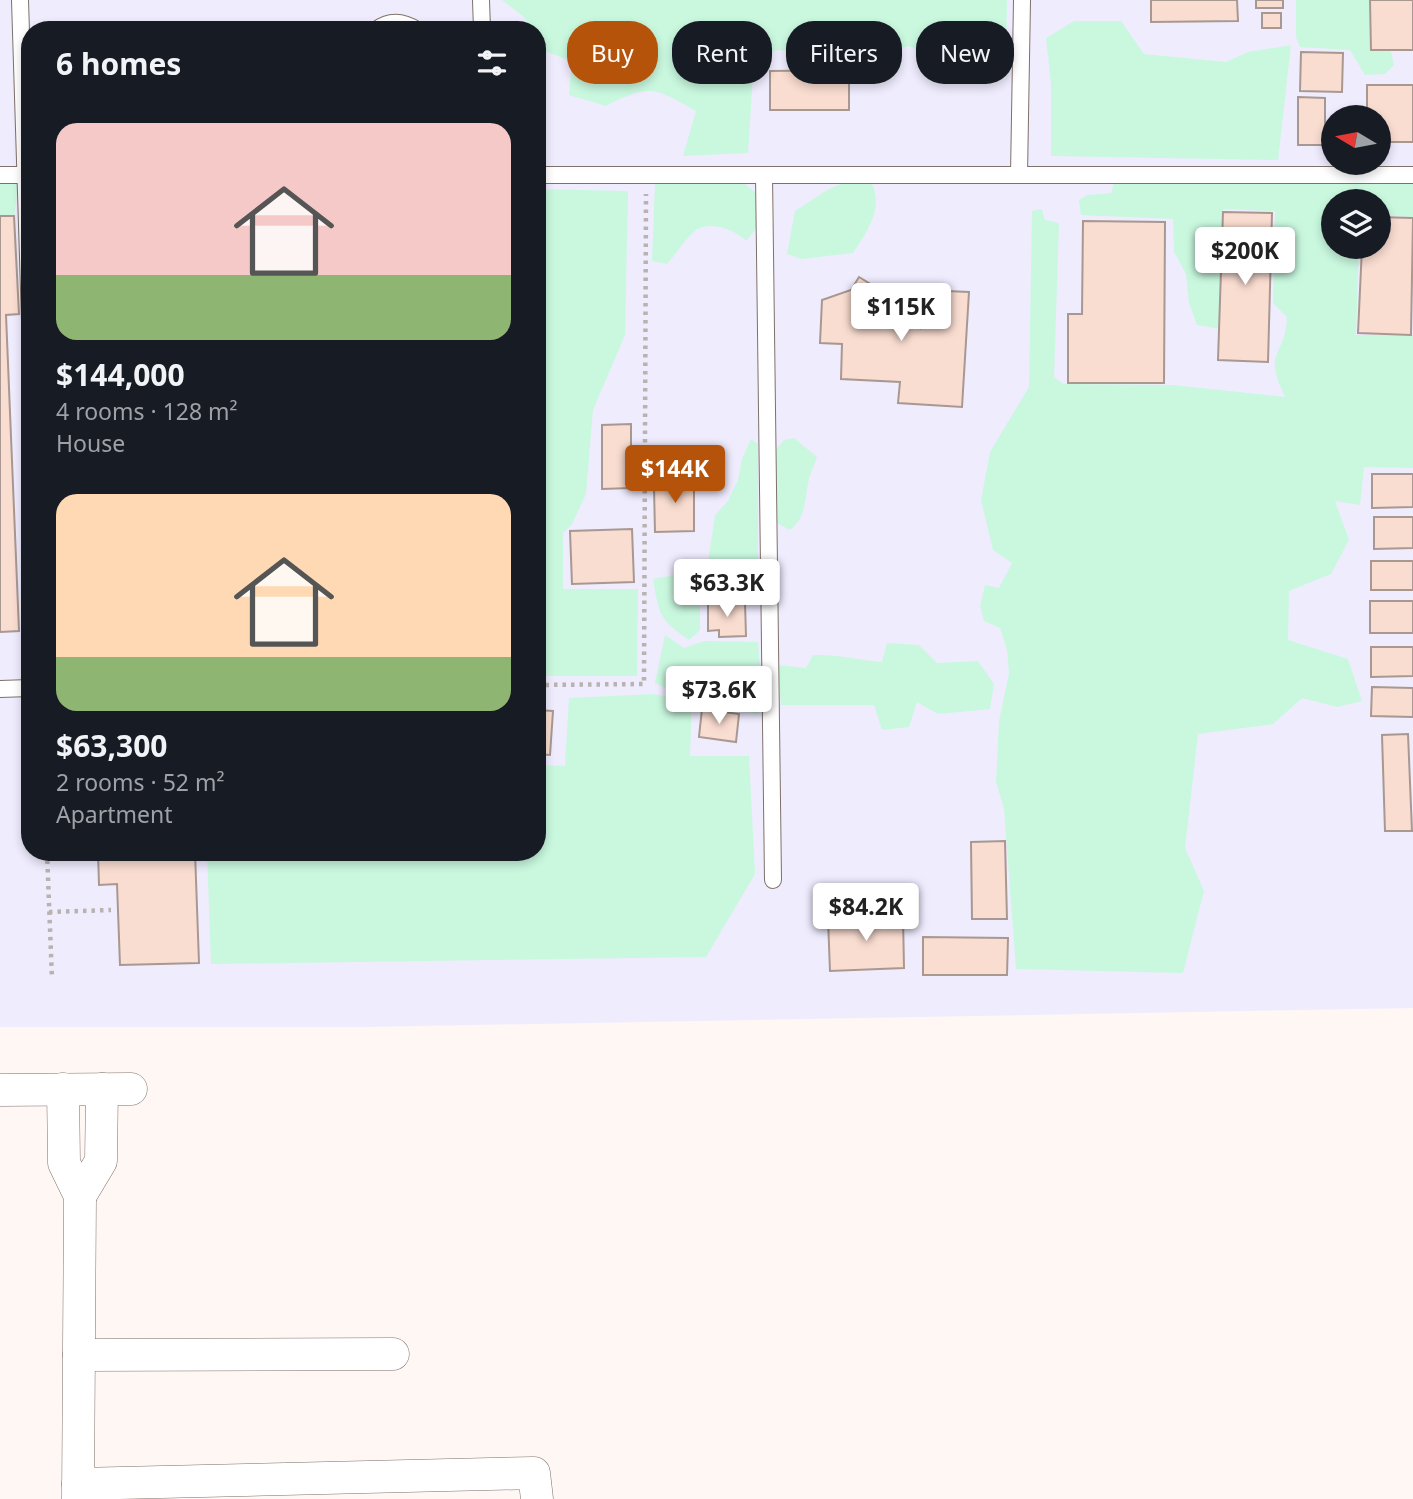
<!DOCTYPE html>
<html lang="en">
<head>
<meta charset="utf-8">
<style>
	:root { --surface:#171b24; --page:#242831; --text:#f1f3f6; --muted:#9ea1a6; --accent:#b45309 }
	body { margin:0; font-family:"Noto Sans",sans-serif; background:var(--page); color:var(--text); height:100vh; display:flex; flex-direction:column; font-size:26px; white-space:nowrap }
	* { box-sizing:border-box; margin:0 }
	p { font-size:23px; color:var(--muted) }
	.icon { flex:none; width:38px; height:38px; fill:none; stroke:currentColor; stroke-width:2; stroke-linecap:round; stroke-linejoin:round }
	.map { position:relative; flex:1; overflow:hidden }
	.side { position:absolute; left:21px; top:21px; width:525px; height:840px; display:flex; flex-direction:column; background:var(--surface); border-radius:28px; box-shadow:0 4px 10px #0003 }
	.side>* { flex:none }
	.top-card { position:absolute; left:567px; top:21px; width:665px; height:63px; display:flex; gap:14px }
	.needle { width:46px; rotate:280deg }
	.tools { position:absolute; left:1321px; top:105px; display:grid; gap:14px }
	.tools a { display:grid; place-items:center; width:70px; height:70px; border-radius:50%; background:var(--surface); box-shadow:0 4px 10px #0003; font-size:35px }
	.price { position:absolute; translate:-50% -60px; padding:0 16px; border-radius:7px; background:#fff; color:#222; font-size:23px; line-height:46px; filter:drop-shadow(0 2px 4px #0008) }
	.price::after { content:''; position:absolute; left:50%; top:42px; width:21px; height:16px; margin-left:-10px; background:inherit; clip-path:polygon(0 0,100% 0,50% 100%) }
	.price.current { background:var(--accent); color:#fff }
	ul { padding:0; list-style:none }
	li { display:grid; align-content:center; gap:14px; height:371px; padding:0 35px }
	li span { display:grid; place-items:center; height:217px; border-radius:21px; color:#555 }
	li>.icon { margin-inline-start:auto }
	span .icon { width:126px; height:126px; fill:#fffc; stroke-width:1 }
	li b { font-size:30px }
	h2 { display:flex; justify-content:space-between; align-items:center; height:84px; padding:0 35px; font-size:30px }
	.tag { padding:0 24px; border-radius:28px; background:var(--surface); box-shadow:0 4px 10px #0003; font-size:24px; line-height:63px }
	.tag.current { background:var(--accent); color:#fff }
	.map>svg:first-child { display:block }
	.education { fill:#efecfe; fill-rule:evenodd }
	.green { fill:#c9f8df }
	.building { fill:#faddd1; stroke:#a89891; stroke-width:2 }
	.lines { fill:none; stroke-linecap:round; stroke-linejoin:round }
	.lane-casing { stroke:#7f706a; stroke-width:18 }
	.street-casing { stroke:#7f706a; stroke-width:33 }
	.path { stroke:#b9b2af; stroke-width:4.5; stroke-dasharray:3.5 5; stroke-linecap:butt }
	.lane { stroke:#fff; stroke-width:16 }
	.street { stroke:#fff; stroke-width:32 }
</style>
</head>
<body>
<div class="map">
<svg width="1413" height="1499" viewBox="0 0 1413 1499">
	<rect width="100%" height="100%" fill="#fef7f4"/>
	<path class="education" d="M0,0H1413V1008L364,1027H0ZM30,30H537V852H30ZM1334,117H1379V163H1334ZM1334,201H1379V247H1334Z"/>
	<g class="green">
		<path d="M502,0H1007L1006,64L990,85L909,46L873,55L775,50L753,74L748,153L683,156L696,111C655,88 650,83 606,106L569,95L572,61L541,50L537,30H532L524,17Z"/>
		<polygon points="1296,0 1369,0 1370,51 1391,51 1394,65 1385,74 1365,75 1350,50 1300,47 1296,37"/>
		<polygon points="1074,21 1121,21 1144,54 1226,62 1248,52 1291,45 1278,160 1051,156 1051,83 1046,38"/>
		<path d="M1413,178V217L1379,215V201H1334V247H1359L1356,335H1413V468L1364,467L1360,505L1335,501L1349,540L1331,574L1289,591L1288,640L1348,659L1362,701L1337,707L1302,698L1273,724L1198,734L1185,848L1204,891L1183,973L1016,969L1004,809L996,782L999,721L1009,673L1007,650L1000,628L984,621L980,606L985,585L999,588L1012,563L993,550L981,500L990,452L1029,387L1032,211L1042,209L1045,220L1059,223L1054,377L1063,384L1173,385L1285,397C1262,349 1285,359 1287,317L1273,303L1275,211L1223,209L1220,329L1197,325L1189,303L1186,274L1174,252L1173,219L1081,215L1079,200L1087,195L1111,193L1114,182Z"/>
		<polygon points="19,181 14,216 0,216 0,182"/>
		<path d="M655,182L744,183L756,193L757,228L746,241C737,230 709,220 696,230C686,238 676,254 667,264L652,261Z"/>
		<path d="M843,183L872,184C884,208 866,234 853,253L801,259L787,254L795,211L827,190Z"/>
		<polygon points="537,189 628,191 625,335 593,410 586,494 572,524 563,533 563,589 638,589 637,676 537,676"/>
		<path d="M794,438L817,457C814,466 809,475 808,484C804,503 806,517 790,530L773,521L774,452L784,440Z"/>
		<path d="M751,439L758,444V598L700,604V630L689,640C659,619 659,615 653,579L707,569L715,515L728,501L738,480L742,459Z"/>
		<polygon points="665,635 684,648 704,641 758,642 762,692 758,714 700,703 655,683"/>
		<path d="M887,643L919,645L937,663L978,661L994,684L990,709L938,714L917,702L909,727L882,730L874,705H781L778,665L806,668L813,655C836,654 858,660 882,662Z"/>
		<polygon points="652,694 692,701 690,756 749,756 755,874 706,957 211,964 207,852 537,852 537,765 565,766 569,698"/>
	</g>
	<g class="building">
		<polygon points="1151,0 1237,0 1238,21 1151,22"/>
		<rect x="1256" y="0" width="27" height="8"/>
		<polygon points="1370,0 1413,0 1413,50 1371,50"/>
		<rect x="1262" y="13" width="19" height="15"/>
		<polygon points="1301,52 1343,53 1342,92 1300,91"/>
		<polygon points="849,70 849,110 770,110 770,71"/>
		<polygon points="1367,85 1413,85 1413,142 1379,142 1379,117 1367,117"/>
		<polygon points="1298,97 1325,98 1325,145 1298,145"/>
		<polygon points="1223,212 1272,213 1268,362 1218,360"/>
		<polygon points="0,216 14,216 19,314 6,315 19,631 0,632"/>
		<polygon points="1379,217 1413,218 1411,335 1358,333 1362,247 1379,247"/>
		<polygon points="1083,221 1165,222 1164,383 1068,383 1068,314 1082,314"/>
		<polygon points="859,277 887,294 885,308 920,328 923,290 969,292 962,407 898,403 900,382 841,379 842,344 820,343 822,300 851,290"/>
		<polygon points="631,424 631,488 602,489 602,425"/>
		<polygon points="667,470 683,470 683,484 694,484 694,531 655,532 654,488 667,487"/>
		<polygon points="1372,474 1413,474 1413,507 1372,508"/>
		<polygon points="1374,517 1413,517 1413,548 1374,549"/>
		<polygon points="632,529 634,582 572,584 570,531"/>
		<rect x="1371" y="561" width="42" height="29"/>
		<rect x="1370" y="601" width="43" height="32"/>
		<polygon points="708,603 745,603 746,636 719,637 719,630 708,631"/>
		<polygon points="1371,647 1413,647 1413,676 1371,677"/>
		<polygon points="1372,687 1413,688 1413,717 1371,716"/>
		<polygon points="702,709 739,714 736,742 699,737"/>
		<polygon points="537,710 553,711 550,755 537,754"/>
		<polygon points="1408,734 1412,831 1385,831 1382,735"/>
		<polygon points="1005,841 1007,919 972,919 971,842"/>
		<polygon points="98,852 195,852 199,963 120,965 117,884 99,885"/>
		<polygon points="903,916 904,968 830,971 828,919"/>
		<polygon points="923,937 1008,938 1007,975 923,975"/>
	</g>
	<g class="lines">
		<defs>
			<g id="lane">
				<polyline points="20,0 30,321"/>
				<polyline points="481,0 482,30"/>
				<path d="M376,30C389,20 403,21 417,30"/>
				<polyline points="0,175 30,175"/>
				<polyline points="537,175 1413,175"/>
				<polyline points="764,175 773,880"/>
				<polyline points="1019,175 1022,0"/>
				<polyline points="0,689 30,688"/>
			</g>
			<g id="street">
				<polyline points="63,1089 64,1163 80,1196 78,1499"/>
				<polyline points="0,1090 131,1089"/>
				<polyline points="80,1196 101,1161 102,1089"/>
				<polyline points="79,1355 393,1354"/>
				<polyline points="78,1484 534,1473 537,1499"/>
			</g>
		</defs>
		<use href="#lane" class="lane-casing"/>
		<use href="#street" class="street-casing"/>
		<g class="path">
			<polyline points="537,685 644,684 646,194"/>
			<polyline points="47,852 52,979"/>
			<polyline points="49,912 111,910"/>
		</g>
		<use href="#lane" class="lane"/>
		<use href="#street" class="street"/>
	</g>
</svg>
<div class="tools">
<a><svg class="needle" viewBox="-14 -14 28 28"><path d="M0-13l5 13h-10z" fill="#e53935"/><path d="M0 13l5-13h-10z" fill="#9ea1a6"/></svg></a>
<a><svg class="icon" aria-label="layers" viewBox="0 0 24 24"><path d="M12 4l9 5-9 5-9-5zM3 14l9 5 9-5"/></svg></a>
</div>
<b class="price" style="left:1245px;top:287px">$200K</b>
<b class="price" style="left:901px;top:343px">$115K</b>
<b class="price current" style="left:675px;top:505px">$144K</b>
<b class="price" style="left:727px;top:619px">$63.3K</b>
<b class="price" style="left:719px;top:726px">$73.6K</b>
<b class="price" style="left:866px;top:943px">$84.2K</b>
<div class="top-card">
<a class="tag current">Buy</a>
<a class="tag">Rent</a>
<a class="tag">Filters</a>
<a class="tag">New</a>
</div>
<section class="side">
<h2>6 homes<svg class="icon" aria-label="filters" viewBox="0 0 24 24"><path d="M4 7h16M4 17h16"/><circle cx="9" cy="7" r="2"/><circle cx="15" cy="17" r="2"/></svg></h2>
<ul>
<li><span style="background:linear-gradient(#f6c9c9 70%,#8fb573 0)"><svg class="icon" aria-label="home" viewBox="0 0 24 24"><path d="M3 11l9-7 9 7M6 9v11h12V9"/></svg></span><div><b>$144,000</b><p>4 rooms · 128 m²</p><p>House</p></div></li>
<li><span style="background:linear-gradient(#ffd9b3 75%,#8fb573 0)"><svg class="icon" aria-label="home" viewBox="0 0 24 24"><path d="M3 11l9-7 9 7M6 9v11h12V9"/></svg></span><div><b>$63,300</b><p>2 rooms · 52 m²</p><p>Apartment</p></div></li>
</ul>
</section>
</div>
</body>
</html>
